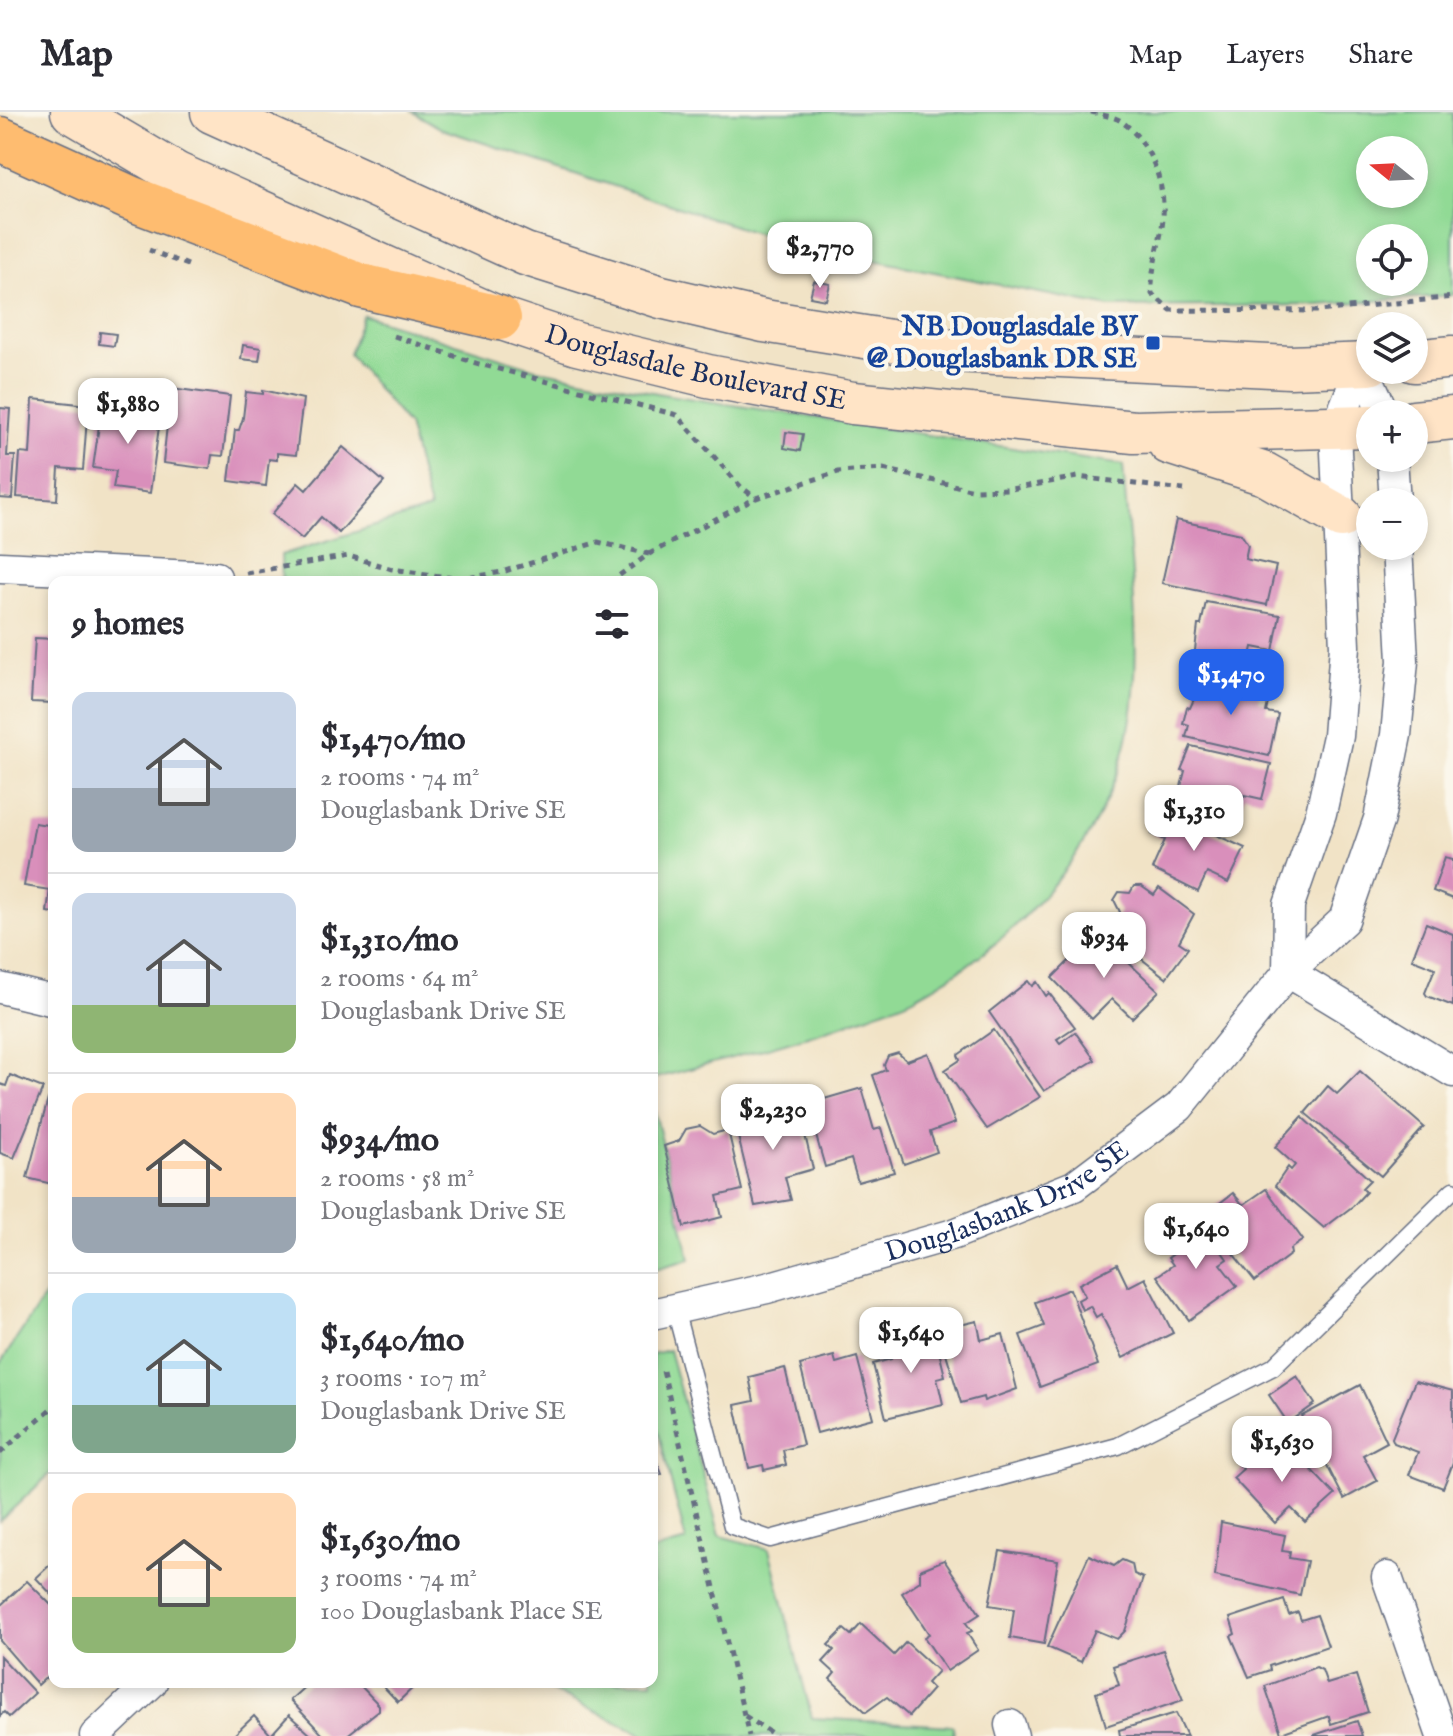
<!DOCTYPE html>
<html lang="en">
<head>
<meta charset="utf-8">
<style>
	:root { --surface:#fff; --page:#f2f2f3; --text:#2b2b33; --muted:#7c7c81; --line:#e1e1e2; --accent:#2563eb }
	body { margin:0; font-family:"IM FELL English",serif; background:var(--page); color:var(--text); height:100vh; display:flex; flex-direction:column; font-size:30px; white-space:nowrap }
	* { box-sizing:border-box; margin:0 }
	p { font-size:26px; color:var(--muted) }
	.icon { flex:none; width:44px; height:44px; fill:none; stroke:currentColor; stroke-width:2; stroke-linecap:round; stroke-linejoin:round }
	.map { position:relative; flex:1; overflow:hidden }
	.panel { position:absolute; left:48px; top:464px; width:610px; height:1112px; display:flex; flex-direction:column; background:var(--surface); border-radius:16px; box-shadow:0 4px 12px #0003 }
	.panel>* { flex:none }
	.needle { width:52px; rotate:288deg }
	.buttons { position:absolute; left:1356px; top:24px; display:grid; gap:16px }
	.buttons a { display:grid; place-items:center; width:72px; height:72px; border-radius:50%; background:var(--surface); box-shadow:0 4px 12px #0003; font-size:40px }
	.price { position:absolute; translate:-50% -68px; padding:0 18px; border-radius:16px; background:#fff; color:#222; font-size:26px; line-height:52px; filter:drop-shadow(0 2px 4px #0008) }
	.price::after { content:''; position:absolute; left:50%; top:48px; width:24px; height:18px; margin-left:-12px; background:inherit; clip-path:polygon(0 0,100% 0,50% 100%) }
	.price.on { background:var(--accent); color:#fff }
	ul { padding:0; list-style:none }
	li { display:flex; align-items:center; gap:24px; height:200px; padding:0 24px }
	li+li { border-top:2px solid var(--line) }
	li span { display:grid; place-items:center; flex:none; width:224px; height:160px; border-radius:16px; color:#555 }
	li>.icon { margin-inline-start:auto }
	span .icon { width:96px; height:96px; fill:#fffc; stroke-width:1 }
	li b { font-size:34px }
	h2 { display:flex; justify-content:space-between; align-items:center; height:96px; padding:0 24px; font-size:34px }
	header { display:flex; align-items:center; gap:48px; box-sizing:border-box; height:112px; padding:0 40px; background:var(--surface); border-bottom:2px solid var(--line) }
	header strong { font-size:38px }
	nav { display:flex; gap:44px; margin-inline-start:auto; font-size:28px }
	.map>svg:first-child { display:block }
	.green { fill:#91da95; stroke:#56847a; stroke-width:2; fill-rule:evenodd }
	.building { fill:#d98fbb }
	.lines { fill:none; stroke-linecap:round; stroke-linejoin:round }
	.lane-casing { stroke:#666e82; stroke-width:19 }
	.street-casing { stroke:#666e82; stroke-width:33 }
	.secondary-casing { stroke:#666e82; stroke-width:45 }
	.highway-casing { stroke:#666e82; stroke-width:47 }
	.path { stroke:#666e82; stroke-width:5; stroke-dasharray:6 6; stroke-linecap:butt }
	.lane { stroke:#fff; stroke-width:16 }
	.street { stroke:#fff; stroke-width:30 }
	.secondary { stroke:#ffe4c6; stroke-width:42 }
	.highway { stroke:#febc70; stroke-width:44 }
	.transit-dot { fill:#1a4fb4; stroke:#fbf7ec; stroke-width:3 }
	.labels { text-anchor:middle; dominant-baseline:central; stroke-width:8; stroke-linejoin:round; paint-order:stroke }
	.transit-label { font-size:28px; font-weight:bold; fill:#164399; stroke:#fbf7ec; text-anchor:end }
	.street-label { font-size:28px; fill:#1b2f5e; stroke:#fbf7ec }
</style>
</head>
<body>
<header>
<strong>Map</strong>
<nav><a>Map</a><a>Layers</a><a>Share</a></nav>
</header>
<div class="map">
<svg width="1453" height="1624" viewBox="0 0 1453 1624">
	<rect width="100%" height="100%" fill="#fbf7ec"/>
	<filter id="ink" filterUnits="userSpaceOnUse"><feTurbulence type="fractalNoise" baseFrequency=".0125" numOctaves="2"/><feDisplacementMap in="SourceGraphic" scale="16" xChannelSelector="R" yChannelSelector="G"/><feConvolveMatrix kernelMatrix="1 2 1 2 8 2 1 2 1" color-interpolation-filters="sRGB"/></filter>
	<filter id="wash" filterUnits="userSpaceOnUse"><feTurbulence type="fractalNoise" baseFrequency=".006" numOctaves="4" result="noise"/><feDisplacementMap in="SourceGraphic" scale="32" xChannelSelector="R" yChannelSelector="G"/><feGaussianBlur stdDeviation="1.8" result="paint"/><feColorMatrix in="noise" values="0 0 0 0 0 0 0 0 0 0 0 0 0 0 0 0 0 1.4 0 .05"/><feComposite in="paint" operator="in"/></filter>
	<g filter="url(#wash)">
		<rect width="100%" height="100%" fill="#f1e3c6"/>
		<g class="green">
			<path d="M413,0H1453V183L1319,193L1110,195L783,130L442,17ZM1370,38H1414V82H1370ZM1370,126H1414V170H1370Z"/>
			<path d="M363,203L539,258L668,283L1123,353C1128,432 1144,535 1130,612C1110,728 1019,830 917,884C902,893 883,897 866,904C797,930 724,948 652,967V470H282L281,443L430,397L408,313L349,242Z"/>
			<polygon points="652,988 690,1147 652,1158"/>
			<polygon points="54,1170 54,1358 0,1409 0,1252"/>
			<polygon points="669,1238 720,1424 769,1437 812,1606 953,1614 954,1624 646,1624 534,1570 652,1570 652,1439 686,1429 652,1295 652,1242"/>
		</g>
		<g id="blocks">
			<g class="building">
				<polygon points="814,169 830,172 826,188 810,185"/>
				<polygon points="100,220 116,222 114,234 99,232"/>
				<polygon points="243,233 261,236 259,249 241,247"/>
				<polygon points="171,276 230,284 223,344 212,343 210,357 163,351"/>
				<polygon points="263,278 303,287 296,343 277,341 277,348 269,347 266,374 229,369 235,318 239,318 243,306 246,280 263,282"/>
				<polygon points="33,287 88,293 83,358 59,356 57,388 17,385 20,341 30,342"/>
				<polygon points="102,292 161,300 150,381 113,376 116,359 93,356"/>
				<polygon points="0,296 10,297 7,344 15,344 12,387 0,386"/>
				<polygon points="786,320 803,322 800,339 784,336"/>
				<polygon points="343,335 384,370 339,421 321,405 302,427 272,402 298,371 306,378"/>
				<polygon points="1176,408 1241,422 1248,433 1245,447 1276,454 1267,493 1162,471"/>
				<polygon points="1206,490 1280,503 1273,539 1253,535 1248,558 1194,547 1198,513 1201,513"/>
				<polygon points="35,526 54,527 54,591 31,590"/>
				<polygon points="1200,563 1261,577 1258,589 1268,591 1266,600 1278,602 1269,644 1186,625 1189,613 1183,611 1187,595 1190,596 1195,585"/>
				<polygon points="1191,634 1271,652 1262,687 1244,683 1237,710 1176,694 1185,659 1181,658"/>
				<polygon points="1163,699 1245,736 1228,771 1207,761 1198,780 1152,757 1165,728 1152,722"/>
				<polygon points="35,711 54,714 54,801 47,800 50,778 24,774"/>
				<polygon points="1445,745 1453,747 1453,787 1433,779"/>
				<polygon points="1134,774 1141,774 1154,783 1159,776 1194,802 1179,830 1188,836 1166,866 1106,819 1120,800 1114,788 1119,780 1130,781"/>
				<polygon points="1426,811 1453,822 1453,894 1427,884 1425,881 1435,856 1412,847"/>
				<polygon points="1097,821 1159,879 1132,906 1112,887 1092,907 1052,866"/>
				<polygon points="1028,869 1032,874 1037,870 1046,884 1049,881 1075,915 1057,927 1060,931 1075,920 1095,948 1044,979 989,900"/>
				<polygon points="994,918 1040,985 987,1017 945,958 960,948 958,943"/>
				<polygon points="898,941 907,949 928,941 955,1011 930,1020 937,1040 904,1052 873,963 886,958 884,953 888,944"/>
				<polygon points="1360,959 1424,1015 1381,1064 1305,1001 1328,974 1337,982"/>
				<polygon points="10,963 43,976 14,1046 0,1041 0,972 6,974"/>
				<polygon points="862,976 874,1018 881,1016 894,1060 858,1070 851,1047 825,1055 807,992"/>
				<polygon points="48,987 54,989 52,1072 27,1066"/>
				<polygon points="798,993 813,1057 785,1065 791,1088 755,1094 734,1008"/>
				<polygon points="1302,1005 1370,1068 1362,1076 1366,1080 1353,1094 1324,1116 1275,1074 1288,1055 1291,1058 1295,1053 1275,1035"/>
				<polygon points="700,1014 713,1022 728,1018 742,1078 717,1084 722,1105 684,1115 664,1034 679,1029 686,1017"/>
				<polygon points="1266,1077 1303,1128 1290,1137 1291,1142 1255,1169 1203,1104 1233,1081 1243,1093"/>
				<polygon points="1198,1106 1227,1147 1220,1152 1237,1174 1189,1208 1157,1164 1173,1153 1168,1146 1176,1140 1168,1128"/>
				<polygon points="1117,1152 1128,1175 1145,1166 1173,1221 1123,1246 1101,1202 1096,1205 1090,1194 1082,1198 1078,1188 1085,1184 1079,1172"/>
				<polygon points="1070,1177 1098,1253 1040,1275 1020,1223 1044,1214 1035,1190"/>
				<polygon points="977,1209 981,1228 1003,1222 1017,1277 984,1289 983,1285 961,1291 939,1218"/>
				<polygon points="933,1215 945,1264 937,1266 943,1292 886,1306 873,1252 891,1247 889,1239 900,1236 897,1224"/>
				<polygon points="834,1244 836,1251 857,1245 873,1306 817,1321 800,1253"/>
				<polygon points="785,1256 803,1333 783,1338 786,1353 764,1358 763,1353 749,1356 735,1293 754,1289 749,1265"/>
				<polygon points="1297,1264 1315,1292 1288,1311 1269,1283"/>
				<polygon points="1415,1269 1453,1279 1453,1351 1443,1376 1409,1363 1418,1340 1394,1331 1392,1326"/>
				<polygon points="1360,1273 1387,1330 1363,1343 1377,1369 1344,1387 1302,1304"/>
				<polygon points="1275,1327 1300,1355 1305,1351 1335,1383 1305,1410 1291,1396 1275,1411 1233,1366 1243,1357 1239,1352 1255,1337 1259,1342"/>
				<polygon points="652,1338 662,1362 652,1367"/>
				<polygon points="1221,1410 1285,1423 1282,1439 1290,1440 1289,1446 1307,1449 1300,1483 1215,1464"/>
				<polygon points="1000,1439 1058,1448 1044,1532 1010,1526 1014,1497 989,1493"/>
				<polygon points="1089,1443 1114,1454 1122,1448 1132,1452 1134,1462 1143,1466 1125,1519 1117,1527 1095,1518 1081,1550 1047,1535"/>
				<polygon points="944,1448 980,1502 966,1511 972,1519 967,1521 978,1538 947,1559 924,1525 929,1522 902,1481 920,1469 920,1458"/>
				<polygon points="54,1449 54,1485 36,1466"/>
				<polygon points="27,1469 54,1496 54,1530 51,1534 54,1537 54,1558 38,1573 0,1529 0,1494"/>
				<polygon points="1284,1488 1289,1503 1298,1500 1301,1508 1317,1503 1328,1534 1269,1554 1270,1558 1249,1565 1231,1524 1235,1522 1230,1506"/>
				<polygon points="861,1512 894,1543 906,1530 938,1559 927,1571 933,1577 909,1604 887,1585 866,1600 830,1567 835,1561 823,1550 834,1538 828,1533 844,1517 851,1523"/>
				<polygon points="1163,1538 1183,1588 1106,1614 1096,1581 1119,1573 1113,1554"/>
				<polygon points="0,1544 35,1581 9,1605 4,1600 0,1604"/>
				<polygon points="1316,1555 1322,1558 1327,1572 1356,1563 1368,1600 1331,1612 1329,1604 1281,1621 1265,1574"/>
				<polygon points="310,1570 357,1570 379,1593 379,1598 346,1624 324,1624 290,1588"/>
				<polygon points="379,1570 419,1570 398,1590"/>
				<polygon points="1176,1601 1187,1624 1120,1624 1119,1618"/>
				<polygon points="289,1603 312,1624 233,1624 254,1604 271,1623"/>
				<polygon points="1357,1609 1362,1624 1314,1624 1314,1623"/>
			</g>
		</g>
	</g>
	<g filter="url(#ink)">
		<use href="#blocks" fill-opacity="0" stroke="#666e82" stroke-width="2"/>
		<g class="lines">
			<defs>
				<polyline id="lane" points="675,1197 732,1414 770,1427 1118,1334 1273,1255 1453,1078"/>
				<g id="street">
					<polyline points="1362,253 1384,302"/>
					<polyline points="1392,346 1395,390"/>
					<polyline points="0,455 216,465"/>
					<polyline points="1288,860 1289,793 1321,701 1338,624 1345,534 1335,318 1362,253"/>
					<polyline points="1288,860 1453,960"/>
					<polyline points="0,876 54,889"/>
					<path id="s1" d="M652,1202L767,1176L954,1122L1074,1074L1179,995L1288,860L1344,808L1379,707L1396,623L1403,549L1397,434"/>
					<polyline points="1387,1465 1442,1624"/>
					<polyline points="1010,1613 1013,1624"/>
					<polyline points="95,1624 152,1570"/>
				</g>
				<g id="secondary">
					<path id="s2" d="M72,0L177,62L499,206L577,232L708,264L853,291L1134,320L1370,314"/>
					<polyline points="212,0 525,142 661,185 764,209 953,239 1290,255 1370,252"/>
					<polyline points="1414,249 1453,245"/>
					<polyline points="1414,310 1453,306"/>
					<polyline points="1169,331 1265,362 1341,405"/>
				</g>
				<polyline id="highway" points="0,27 130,86 361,174 499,206"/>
			</defs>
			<use href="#lane" class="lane-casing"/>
			<use href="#street" class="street-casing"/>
			<use href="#secondary" class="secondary-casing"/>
			<use href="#highway" class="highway-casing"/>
			<g class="path">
				<path d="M1091,0C1100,3 1113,4 1121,9C1152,31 1168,77 1162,115C1158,139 1151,158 1152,182L1171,198L1319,199L1453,185"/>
				<polyline points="149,138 188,153"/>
				<polyline points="394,224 479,252 677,303 741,375 756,386 838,360 883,357 974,378 1011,377 1078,365 1184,378"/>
				<polyline points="649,442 756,386"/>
				<polyline points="246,461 349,444 392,457 460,467 502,460 598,430 649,442 610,470"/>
				<polyline points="663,1259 749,1624"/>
				<polyline points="0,1341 54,1294"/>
				<polyline points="745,1604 776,1624"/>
			</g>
			<use href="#lane" class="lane"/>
			<use href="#street" class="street"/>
			<use href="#secondary" class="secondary"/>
			<use href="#highway" class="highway"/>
		</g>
	</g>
	<rect class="transit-dot" x="1145" y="223" width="16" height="16" rx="4"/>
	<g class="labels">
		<g class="transit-label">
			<text x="1137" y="215">NB Douglasdale BV<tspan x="1137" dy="32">@ Douglasbank DR SE</tspan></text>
		</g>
		<g class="street-label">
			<text stroke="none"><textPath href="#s2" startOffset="678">Douglasdale Boulevard SE</textPath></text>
			<text stroke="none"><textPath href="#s1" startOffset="374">Douglasbank Drive SE</textPath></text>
		</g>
	</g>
</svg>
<div class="buttons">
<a><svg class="needle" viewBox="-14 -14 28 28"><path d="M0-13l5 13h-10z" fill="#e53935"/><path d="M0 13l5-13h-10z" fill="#7c7c81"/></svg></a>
<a><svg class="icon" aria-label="locate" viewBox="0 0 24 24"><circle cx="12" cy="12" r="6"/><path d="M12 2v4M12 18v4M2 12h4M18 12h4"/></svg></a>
<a><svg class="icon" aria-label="layers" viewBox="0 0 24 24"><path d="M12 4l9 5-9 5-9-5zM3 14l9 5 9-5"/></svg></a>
<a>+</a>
<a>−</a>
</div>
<b class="price" style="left:820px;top:178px">$2,770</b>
<b class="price" style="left:128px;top:334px">$1,880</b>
<b class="price on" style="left:1231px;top:605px">$1,470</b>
<b class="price" style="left:1194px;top:741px">$1,310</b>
<b class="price" style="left:1104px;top:868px">$934</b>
<b class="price" style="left:773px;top:1040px">$2,230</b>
<b class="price" style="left:1196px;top:1159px">$1,640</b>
<b class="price" style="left:911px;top:1263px">$1,640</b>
<b class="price" style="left:1282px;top:1372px">$1,630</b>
<section class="panel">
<h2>9 homes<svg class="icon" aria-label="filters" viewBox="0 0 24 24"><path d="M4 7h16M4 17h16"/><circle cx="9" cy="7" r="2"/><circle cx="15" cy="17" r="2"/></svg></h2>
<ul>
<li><span style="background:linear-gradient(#c9d6e8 60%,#9aa5b1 0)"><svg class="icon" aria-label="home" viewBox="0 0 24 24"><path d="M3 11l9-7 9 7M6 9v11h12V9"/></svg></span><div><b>$1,470/mo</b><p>2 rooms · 74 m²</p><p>Douglasbank Drive SE</p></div></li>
<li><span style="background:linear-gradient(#c9d6e8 70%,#8fb573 0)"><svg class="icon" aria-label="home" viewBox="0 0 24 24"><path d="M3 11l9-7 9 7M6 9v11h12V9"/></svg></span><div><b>$1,310/mo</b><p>2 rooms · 64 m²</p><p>Douglasbank Drive SE</p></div></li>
<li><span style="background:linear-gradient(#ffd9b3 65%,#9aa5b1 0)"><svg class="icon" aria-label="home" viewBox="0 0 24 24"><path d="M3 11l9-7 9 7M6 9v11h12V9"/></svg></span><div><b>$934/mo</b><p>2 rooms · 58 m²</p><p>Douglasbank Drive SE</p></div></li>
<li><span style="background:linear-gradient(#bfe0f5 70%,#7fa58c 0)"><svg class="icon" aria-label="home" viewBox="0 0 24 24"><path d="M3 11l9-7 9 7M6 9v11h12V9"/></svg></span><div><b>$1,640/mo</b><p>3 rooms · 107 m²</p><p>Douglasbank Drive SE</p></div></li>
<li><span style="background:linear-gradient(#ffd9b3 65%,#8fb573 0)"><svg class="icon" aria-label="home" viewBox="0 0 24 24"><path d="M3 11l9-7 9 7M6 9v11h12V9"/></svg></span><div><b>$1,630/mo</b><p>3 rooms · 74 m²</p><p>100 Douglasbank Place SE</p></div></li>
</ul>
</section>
</div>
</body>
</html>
